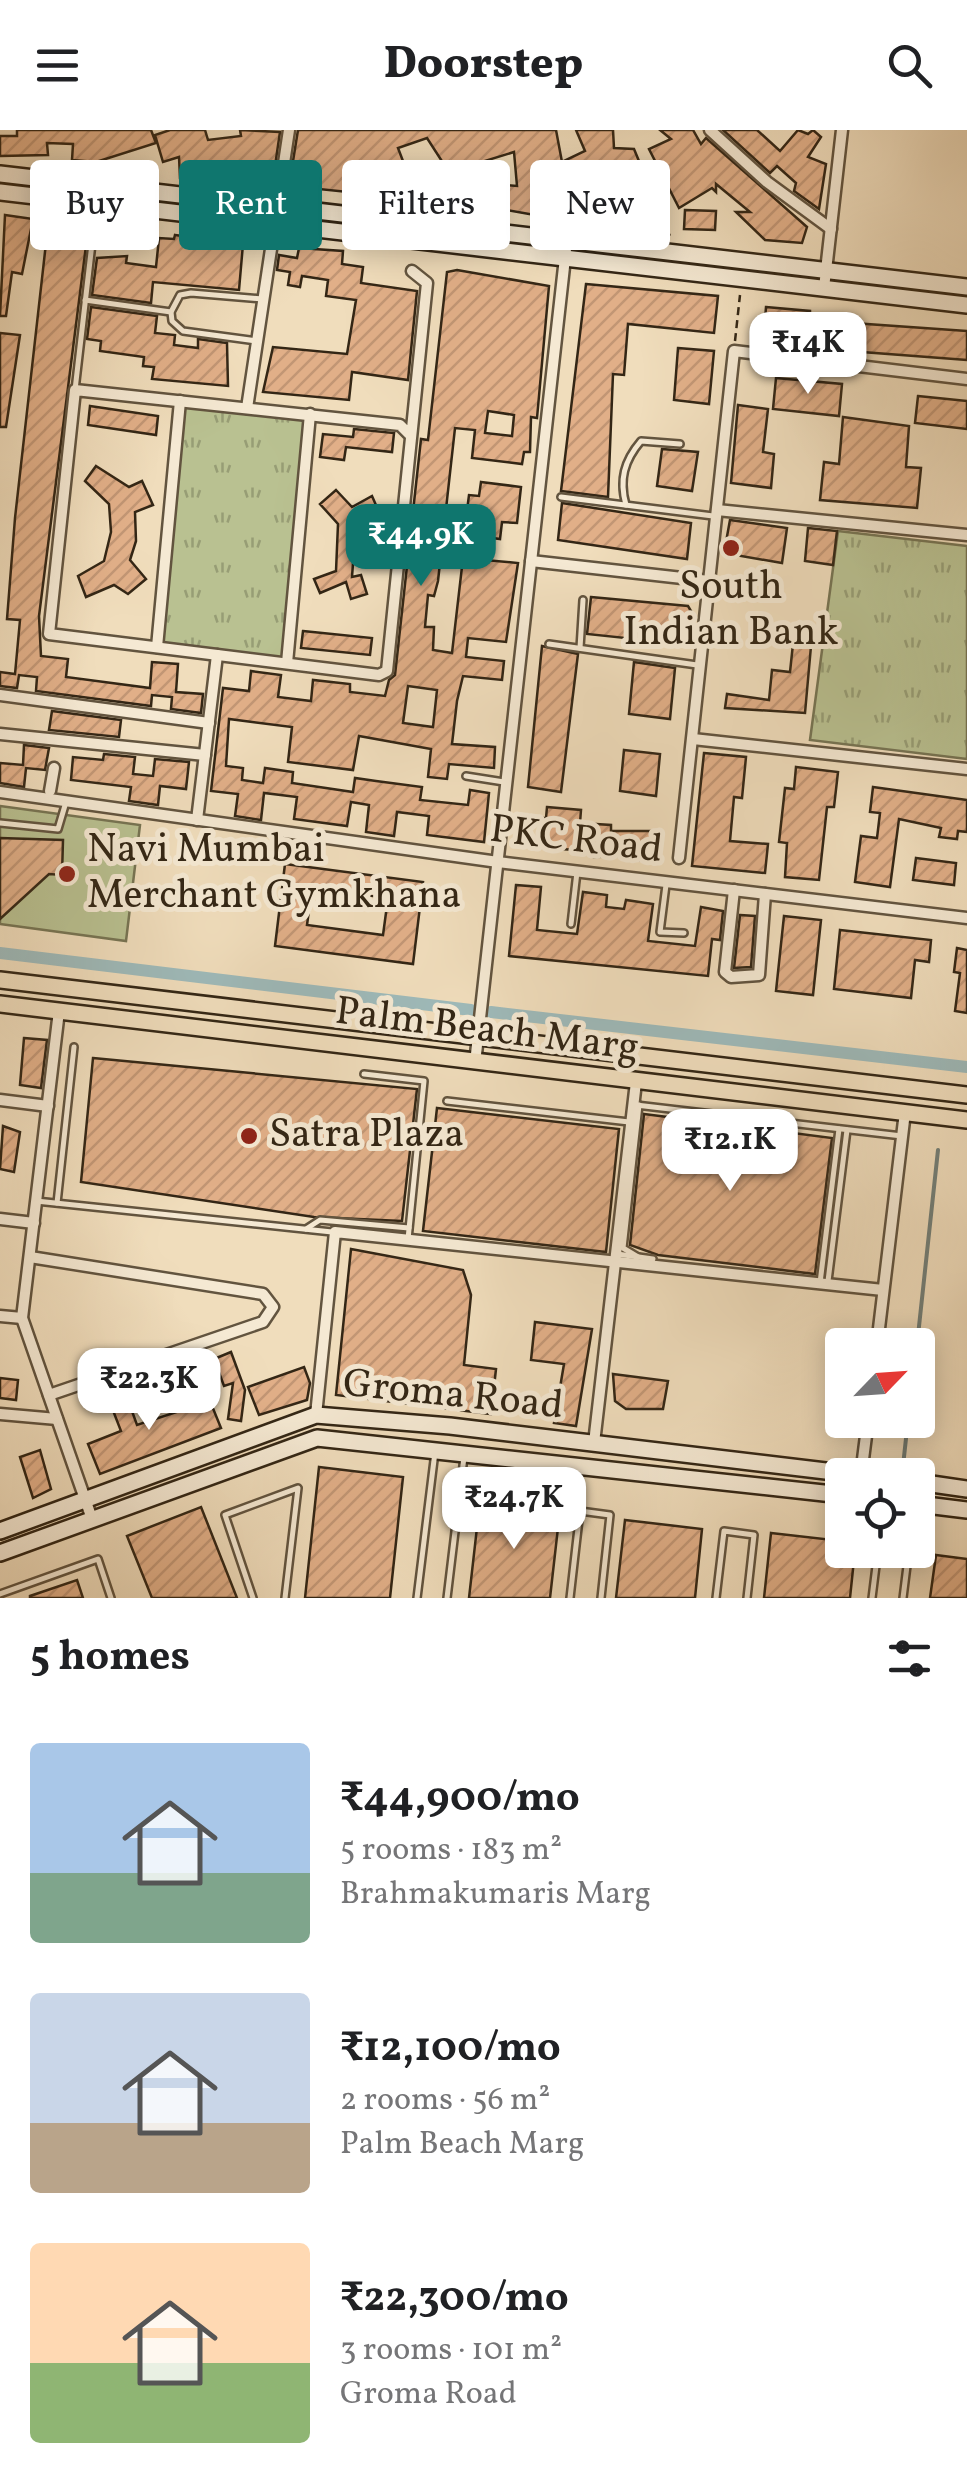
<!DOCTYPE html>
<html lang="en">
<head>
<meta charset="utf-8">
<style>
	:root { --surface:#fff; --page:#f6f6f6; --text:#202124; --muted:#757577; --accent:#0f766e }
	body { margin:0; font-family:Vollkorn,serif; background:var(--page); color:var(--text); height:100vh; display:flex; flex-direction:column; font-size:38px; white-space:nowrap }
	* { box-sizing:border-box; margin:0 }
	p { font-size:32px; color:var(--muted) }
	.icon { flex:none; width:55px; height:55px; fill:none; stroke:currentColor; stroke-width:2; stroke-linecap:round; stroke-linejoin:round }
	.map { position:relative; height:1468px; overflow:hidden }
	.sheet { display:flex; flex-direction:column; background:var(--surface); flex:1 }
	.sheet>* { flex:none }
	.guide { position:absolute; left:30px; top:30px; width:908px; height:90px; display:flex; gap:20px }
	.needle { width:65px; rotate:65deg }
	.fabs { position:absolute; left:825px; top:1198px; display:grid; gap:20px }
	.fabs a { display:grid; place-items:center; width:110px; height:110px; border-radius:10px; background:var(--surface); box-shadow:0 5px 25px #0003; font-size:50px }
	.price { position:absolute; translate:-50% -85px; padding:0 22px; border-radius:20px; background:#fff; color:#222; font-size:32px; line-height:65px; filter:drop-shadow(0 2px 5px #0008) }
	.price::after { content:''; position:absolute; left:50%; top:60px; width:30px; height:22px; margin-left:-15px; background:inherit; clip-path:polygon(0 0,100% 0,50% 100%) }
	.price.active { background:var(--accent); color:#fff }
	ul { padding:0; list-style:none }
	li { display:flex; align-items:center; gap:30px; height:250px; padding:0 30px }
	li span { display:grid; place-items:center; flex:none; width:280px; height:200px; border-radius:10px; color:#555 }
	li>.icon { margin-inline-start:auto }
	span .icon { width:120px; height:120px; fill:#fffc; stroke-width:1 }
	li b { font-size:42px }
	h2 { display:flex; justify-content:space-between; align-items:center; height:120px; padding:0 30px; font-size:42px }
	.pill { padding:0 35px; border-radius:10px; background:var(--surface); box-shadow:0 5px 25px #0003; font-size:35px; line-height:90px }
	.pill.active { background:var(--accent); color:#fff }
	header { display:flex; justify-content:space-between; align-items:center; height:130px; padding:0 30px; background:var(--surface); font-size:45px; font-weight:800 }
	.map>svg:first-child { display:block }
	.grass { fill:#b9c191; stroke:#767453; stroke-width:2.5 }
	.park { fill:url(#park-tufts); stroke:#767453; stroke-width:2.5 }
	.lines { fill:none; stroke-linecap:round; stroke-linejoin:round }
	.stream { stroke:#737f78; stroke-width:4 }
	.canal { stroke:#9ebaba; stroke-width:12 }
	.building { fill:url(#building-hatch); stroke:#332615; stroke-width:2.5; fill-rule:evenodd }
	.service-casing { stroke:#62543f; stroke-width:10 }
	.minor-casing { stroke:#62543f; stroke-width:15 }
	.secondary-casing { stroke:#332615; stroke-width:20 }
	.primary-casing { stroke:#332615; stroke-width:20 }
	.path { stroke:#332615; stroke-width:2.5; stroke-dasharray:8 5; stroke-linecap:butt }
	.service { stroke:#f5e9d3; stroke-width:5 }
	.minor { stroke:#f5e9d3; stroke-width:10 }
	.secondary { stroke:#f5e9d3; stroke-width:15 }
	.primary { stroke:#f0ddbc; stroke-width:15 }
	.poi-dot { fill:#8f2418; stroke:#f5e9d3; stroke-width:4 }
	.labels { text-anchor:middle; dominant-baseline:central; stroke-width:10; stroke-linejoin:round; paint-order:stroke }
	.poi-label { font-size:40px; fill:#332615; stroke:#f5e9d3; text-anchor:start }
	.street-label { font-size:40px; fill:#332615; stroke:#f5e9d3 }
</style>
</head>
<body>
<header><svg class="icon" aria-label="menu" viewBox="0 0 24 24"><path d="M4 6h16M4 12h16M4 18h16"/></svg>Doorstep<svg class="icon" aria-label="search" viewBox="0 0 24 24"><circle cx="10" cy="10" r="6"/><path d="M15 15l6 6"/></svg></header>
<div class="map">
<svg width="967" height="1468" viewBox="0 0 967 1468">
	<defs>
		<pattern id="park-tufts" width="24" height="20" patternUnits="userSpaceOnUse" patternTransform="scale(2.5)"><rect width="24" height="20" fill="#b9c191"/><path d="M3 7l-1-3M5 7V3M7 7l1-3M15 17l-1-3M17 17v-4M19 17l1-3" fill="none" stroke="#979d75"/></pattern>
		<pattern id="building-hatch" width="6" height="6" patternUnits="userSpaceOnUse" patternTransform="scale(2.5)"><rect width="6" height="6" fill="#e1af88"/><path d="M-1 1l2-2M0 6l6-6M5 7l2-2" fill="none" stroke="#c29674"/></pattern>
	</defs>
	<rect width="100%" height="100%" fill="#f0ddbc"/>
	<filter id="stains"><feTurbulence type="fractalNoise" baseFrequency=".002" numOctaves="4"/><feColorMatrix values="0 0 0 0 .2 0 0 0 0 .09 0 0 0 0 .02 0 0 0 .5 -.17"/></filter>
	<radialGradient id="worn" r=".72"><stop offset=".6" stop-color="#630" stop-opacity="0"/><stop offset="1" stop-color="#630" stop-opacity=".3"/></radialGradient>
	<polygon class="grass" points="0,676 140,695 126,811 0,794"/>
	<g class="park">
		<polygon points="180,271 310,284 287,533 157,517"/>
		<polygon points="838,401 967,416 967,629 810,610"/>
	</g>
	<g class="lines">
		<g class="stream">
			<polyline points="917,1215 938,1020"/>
			<polyline points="903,1336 908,1290"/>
		</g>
		<g class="canal">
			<polyline points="0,823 471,880"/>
			<polyline points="491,882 967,937"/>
		</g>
	</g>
	<g class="building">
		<polygon points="17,0 151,0 156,13 96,32 72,30 73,14 47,13 48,25 0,26 0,6 17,6"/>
		<polygon points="170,0 205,0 208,10 241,6 240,0 280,2 274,43 250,40 249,52 180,48 179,27 163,32 155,5"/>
		<path d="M298,0H556L562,32L585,21L576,0H613L614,18L634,19L669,104L635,99L633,86L638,85L621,42L590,55L600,74L595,102L579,100L569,74L546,77V87L456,71L447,39L427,8L398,18L406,39L348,62L289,56ZM514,22L517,56L482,53L478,33Z"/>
		<polygon points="660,0 693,0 701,14 706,8 807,97 802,113 765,110 736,82 750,82 716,54 716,62 712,58 679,78 649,19 671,9"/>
		<polygon points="723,0 757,0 780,21 798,0 808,4 813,0 821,7 808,27 826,34 819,79 794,61 796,53 777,36 770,43"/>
		<polygon points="685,80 716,81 715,100 684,99"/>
		<polygon points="5,85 33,89 22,144 12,142 6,186 0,186"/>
		<polygon points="59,96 88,100 39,486 41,526 68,529 66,547 150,558 152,532 178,534 176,562 203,564 201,583 171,579 172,567 152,565 151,576 36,561 37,547 19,545 17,558 0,556 0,542 15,544 20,490 7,489 15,388 46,113 56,115"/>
		<polygon points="175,105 243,114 239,160 153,152 151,173 92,165 97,128 127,126 126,133 156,137 159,108 174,109"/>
		<polygon points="299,118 343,121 342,134 363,137 361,153 417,161 408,250 352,242 349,270 263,262 273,217 347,224 356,170 326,166 328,150 302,146 300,157 288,155 290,142 277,140 279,125 297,128"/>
		<path d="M457,140L549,156L537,288L531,287L530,322H524L522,334L472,328L475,300L455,298L438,451L434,466L428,465L425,497H434L433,520L452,523L463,428L518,433L506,512L468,508L466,527L504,531L502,550L463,546L457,571L452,614L495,617L494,638L449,634L447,649L428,647L431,619L359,606L353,640L288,632L292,597L229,589L226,636L243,638L242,650L263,653L265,638L293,642L292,653L353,662L355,648L376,651L422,657L420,670L468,675L470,660L489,663L484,712L427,705L429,686L397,682L394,706L366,702L369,675L351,672L347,696L294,689L297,667L264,663L261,690L235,686L238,664L211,661L223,558L249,561L251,541L281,545L278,567L311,571L313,550L350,554V562L385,566L389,550L395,545L421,309L428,310L447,142ZM488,281L514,285L512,306L485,303ZM408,556L437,560L433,597L403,593Z"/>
		<polygon points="586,154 718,166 714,203 628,194 624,245 613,244 608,367 561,361"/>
		<polygon points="91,177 157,186 155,203 175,205 174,215 198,218 198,209 227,213 228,256 152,249 154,237 143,236 144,227 100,221 101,211 87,209"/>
		<polygon points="766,177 810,181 810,190 967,201 967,230 823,219 823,208 764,203"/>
		<polygon points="0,203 20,205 6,297 0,297"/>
		<polygon points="678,218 714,221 709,274 674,270"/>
		<polygon points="776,248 842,254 839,286 773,279"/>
		<polygon points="918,266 967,271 967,299 915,293"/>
		<polygon points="738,275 768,279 763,322 774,324 771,358 731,353"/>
		<polygon points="90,276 158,286 156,305 88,295"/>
		<polygon points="843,287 909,296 906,337 921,338 917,378 820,370 824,332 839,334"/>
		<polygon points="354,299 394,303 392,322 346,317 344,330 320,327 323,304 353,307"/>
		<polygon points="662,319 698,322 692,361 657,356"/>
		<polygon points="96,336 129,357 142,351 153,375 135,382 136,411 130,430 146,449 128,464 114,455 86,467 78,446 104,431 111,402 109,374 85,351"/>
		<polygon points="481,352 521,357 517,393 502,392 500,409 464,404 469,365 479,366"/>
		<polygon points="336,360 352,377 372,366 379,382 356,394 352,447 361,445 367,464 351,469 346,452 320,463 314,449 336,441 338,394 320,374"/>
		<polygon points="562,373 691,393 687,429 558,410"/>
		<polygon points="730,390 787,398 782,433 724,423"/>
		<polygon points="808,398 837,401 833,435 805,431"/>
		<polygon points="591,467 688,476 694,486 691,515 587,504"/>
		<polygon points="303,501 372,508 370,525 301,518"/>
		<polygon points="793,514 811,516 805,583 725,578 727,564 769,570 772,540 790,542"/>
		<polygon points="542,516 578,524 561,662 528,657"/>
		<polygon points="634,532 675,538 670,589 629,584"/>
		<polygon points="52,581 121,590 119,607 49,600"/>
		<polygon points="24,615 49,618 45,640 26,638 24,657 0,653 0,633 23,635"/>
		<polygon points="624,620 660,624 656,666 620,661"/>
		<polygon points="704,623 746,627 742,668 734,667 730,711 768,714 765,743 692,736"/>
		<polygon points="104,624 135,627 133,644 153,646 155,629 189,632 186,659 160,656 158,675 129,671 131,657 71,650 73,627 103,630"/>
		<polygon points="796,637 838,642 834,677 827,677 819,750 785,747 787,713 779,712 785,658 794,659"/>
		<polygon points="873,657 967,670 967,702 958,701 957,709 939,707 941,698 899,689 890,757 855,752 861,706 877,708 880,683 870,682"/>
		<polygon points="547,677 581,680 580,693 611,695 611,701 651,701 652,726 648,731 632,730 633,726 594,727 594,721 543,718 541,688 546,688"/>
		<polygon points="0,708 63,710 62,745 49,744 0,789"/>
		<polygon points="916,728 956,733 954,755 913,750"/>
		<path d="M285,734L423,752L413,834L275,816ZM312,758L388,768L383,805L307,795Z"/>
		<polygon points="516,755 541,757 537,800 577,804 583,762 607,765 606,777 624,779 626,770 653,774 648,811 695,816 701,777 723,781 720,810 712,809 708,846 509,826"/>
		<polygon points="740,785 755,786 751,837 734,838"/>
		<polygon points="784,786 821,790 813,865 776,861"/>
		<polygon points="840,800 931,810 929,832 915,830 911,868 834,859"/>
		<polygon points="957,818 967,820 967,883 955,881 960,843 954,842"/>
		<polygon points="24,908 47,910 41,958 20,955"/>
		<polygon points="93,928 417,959 402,1091 314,1087 81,1052"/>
		<polygon points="437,978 619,999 606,1122 423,1101"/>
		<polygon points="644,984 832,1008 815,1144 658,1125 630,1115"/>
		<polygon points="3,996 20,1002 14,1042 0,1039"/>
		<polygon points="351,1119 463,1140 471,1165 464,1235 496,1239 491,1284 336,1265"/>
		<polygon points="535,1192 592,1199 576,1296 554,1293 564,1234 531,1230"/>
		<polygon points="231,1222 245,1260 241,1291 228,1289 233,1253 224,1256 214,1229"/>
		<polygon points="304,1237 310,1253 307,1270 259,1285 248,1257"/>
		<polygon points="613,1244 668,1251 663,1279 626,1279 615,1271"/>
		<polygon points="0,1248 18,1250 16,1270 0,1268"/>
		<polygon points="124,1259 137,1295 210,1271 221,1298 100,1344 88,1314 121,1301 107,1265"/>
		<polygon points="40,1320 51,1359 33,1368 20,1327"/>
		<polygon points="319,1337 403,1347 390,1468 305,1468"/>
		<polygon points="480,1371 560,1380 550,1468 469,1468"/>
		<polygon points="201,1377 237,1468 152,1468 127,1406"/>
		<polygon points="625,1390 702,1399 695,1468 616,1468"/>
		<polygon points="771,1403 842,1411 842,1420 855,1420 850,1468 764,1468"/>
		<polygon points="936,1425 967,1429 967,1468 930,1468"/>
		<polygon points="77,1450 83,1468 30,1468 30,1466"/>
	</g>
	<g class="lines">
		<defs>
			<g id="service">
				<polyline points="85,170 171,182"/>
				<polyline points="257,211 183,201 172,191 171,182 180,165 191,163 262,169"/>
				<polyline points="75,260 93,105"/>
				<polyline points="561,367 713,386"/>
				<path d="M626,375C619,350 624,331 641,311L680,314"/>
				<polyline points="549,514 697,535"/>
				<polyline points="580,518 583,470"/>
				<polyline points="466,646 504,652"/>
				<polyline points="0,693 58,699 66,672"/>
				<polyline points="666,755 660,802 684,803"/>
				<polyline points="571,794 577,742"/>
				<polyline points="364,944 424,951 408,1109"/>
				<polyline points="447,971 629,992"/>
				<polyline points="636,975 902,1006"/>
				<polyline points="36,1071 332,1102"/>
				<polyline points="57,1073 74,917"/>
				<polyline points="306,1099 320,1090 409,1098"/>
				<polyline points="617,1124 653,1129"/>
				<polyline points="638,1127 623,1118 639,975"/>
				<polyline points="828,1151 847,1000"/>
				<polyline points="820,1153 839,999"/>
				<polyline points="0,1464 98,1429 111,1468"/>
				<polyline points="253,1468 225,1385 298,1358 285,1468"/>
				<polyline points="417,1468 435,1322"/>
				<polyline points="447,1468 464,1327"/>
				<polyline points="570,1468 580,1381 610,1385 601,1468"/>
				<polyline points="716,1468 724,1401 754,1405 747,1468"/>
				<polyline points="872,1468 878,1420"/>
				<polyline points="903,1468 909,1420"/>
			</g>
			<g id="minor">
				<polyline points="710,0 767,52 831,99"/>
				<polyline points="602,115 611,64"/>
				<polyline points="824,158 842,0"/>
				<polyline points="247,278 289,0"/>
				<polyline points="409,304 400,295 75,260 49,504 379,545 387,541 427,153 412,141"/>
				<polyline points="717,380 967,405"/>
				<polyline points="531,431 709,451"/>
				<polyline points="157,517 180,271"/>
				<polyline points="287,533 310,284"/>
				<polyline points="0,565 209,593"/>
				<polyline points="0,604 205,625"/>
				<polyline points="693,609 967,639"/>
				<polyline points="50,661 54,638"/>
				<polyline points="0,662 498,732 967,788"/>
				<polyline points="197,690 217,525"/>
				<polyline points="679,728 734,221 967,249"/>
				<polyline points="734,760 725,842 731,847 759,845 765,764"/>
				<polyline points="59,881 22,1188 92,1389"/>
				<polyline points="475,933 567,110"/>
				<polyline points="0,970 48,976"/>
				<polyline points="0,1089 34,1093"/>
				<polyline points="30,1127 263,1164 273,1177 263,1192 49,1265"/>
				<polyline points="0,1186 22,1188"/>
				<polyline points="877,1215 905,982"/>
				<polyline points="0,1284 57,1289"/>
				<polyline points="316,1285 335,1102 883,1160"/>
				<polyline points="594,1313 636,952"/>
				<polyline points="861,1345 868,1290"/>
			</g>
			<g id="secondary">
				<polyline points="0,44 967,157"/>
				<polyline points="0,62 967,175"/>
				<polyline points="918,1352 967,1359"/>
				<polyline points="918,1374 967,1380"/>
				<polyline points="0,1401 316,1285 450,1296 859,1345"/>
				<polyline points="0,1423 317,1308 842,1365"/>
			</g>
			<g id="primary">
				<polyline points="0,850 967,965"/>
				<polyline points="0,874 967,990"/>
			</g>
		</defs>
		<use href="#service" class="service-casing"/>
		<use href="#minor" class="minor-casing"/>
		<use href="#secondary" class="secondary-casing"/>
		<use href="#primary" class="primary-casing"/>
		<polyline class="path" points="735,211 740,165"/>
		<use href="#service" class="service"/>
		<use href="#minor" class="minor"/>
		<use href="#secondary" class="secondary"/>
		<use href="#primary" class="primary"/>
	</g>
	<g class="poi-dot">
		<circle cx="731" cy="418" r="10"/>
		<circle cx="67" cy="744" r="10"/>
		<circle cx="249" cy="1006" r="10"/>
	</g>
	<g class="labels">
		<g class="poi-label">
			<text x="731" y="458" text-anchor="middle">South<tspan x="731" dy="46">Indian Bank</tspan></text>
			<text x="87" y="721">Navi Mumbai<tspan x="87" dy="46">Merchant Gymkhana</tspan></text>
			<text x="269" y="1006">Satra Plaza</text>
		</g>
		<g class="street-label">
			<text transform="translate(576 711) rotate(7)">PKC Road</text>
			<text transform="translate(487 901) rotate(7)">Palm Beach Marg</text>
			<text transform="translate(453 1266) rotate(6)">Groma Road</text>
		</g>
	</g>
	<rect width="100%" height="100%" filter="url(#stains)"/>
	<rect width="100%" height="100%" fill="url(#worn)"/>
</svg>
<div class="fabs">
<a><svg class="needle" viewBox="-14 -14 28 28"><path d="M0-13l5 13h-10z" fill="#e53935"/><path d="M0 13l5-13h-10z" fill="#757577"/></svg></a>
<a><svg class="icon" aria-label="locate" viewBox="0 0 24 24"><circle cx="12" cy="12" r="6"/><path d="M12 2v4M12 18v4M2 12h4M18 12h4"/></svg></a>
</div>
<b class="price" style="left:808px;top:267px">₹14K</b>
<b class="price active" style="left:421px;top:459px">₹44.9K</b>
<b class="price" style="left:730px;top:1064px">₹12.1K</b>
<b class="price" style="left:149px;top:1303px">₹22.3K</b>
<b class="price" style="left:514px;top:1422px">₹24.7K</b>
<div class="guide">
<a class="pill">Buy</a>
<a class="pill active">Rent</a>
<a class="pill">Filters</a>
<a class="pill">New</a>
</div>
</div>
<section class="sheet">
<h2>5 homes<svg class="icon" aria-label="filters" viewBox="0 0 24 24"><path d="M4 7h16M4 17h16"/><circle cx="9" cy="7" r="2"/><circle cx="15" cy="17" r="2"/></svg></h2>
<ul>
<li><span style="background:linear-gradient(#a9c7e8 65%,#7fa58c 0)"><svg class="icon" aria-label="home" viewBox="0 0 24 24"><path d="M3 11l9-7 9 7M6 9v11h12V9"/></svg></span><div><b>₹44,900/mo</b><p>5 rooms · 183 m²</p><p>Brahmakumaris Marg</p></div></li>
<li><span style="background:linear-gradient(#c9d6e8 65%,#b9a48a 0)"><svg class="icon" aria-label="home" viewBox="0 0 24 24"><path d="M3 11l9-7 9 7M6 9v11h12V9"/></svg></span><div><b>₹12,100/mo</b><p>2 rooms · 56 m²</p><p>Palm Beach Marg</p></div></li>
<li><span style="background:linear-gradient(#ffd9b3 60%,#8fb573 0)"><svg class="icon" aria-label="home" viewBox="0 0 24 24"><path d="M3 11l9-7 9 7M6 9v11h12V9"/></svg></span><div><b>₹22,300/mo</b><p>3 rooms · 101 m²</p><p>Groma Road</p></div></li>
</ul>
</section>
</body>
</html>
